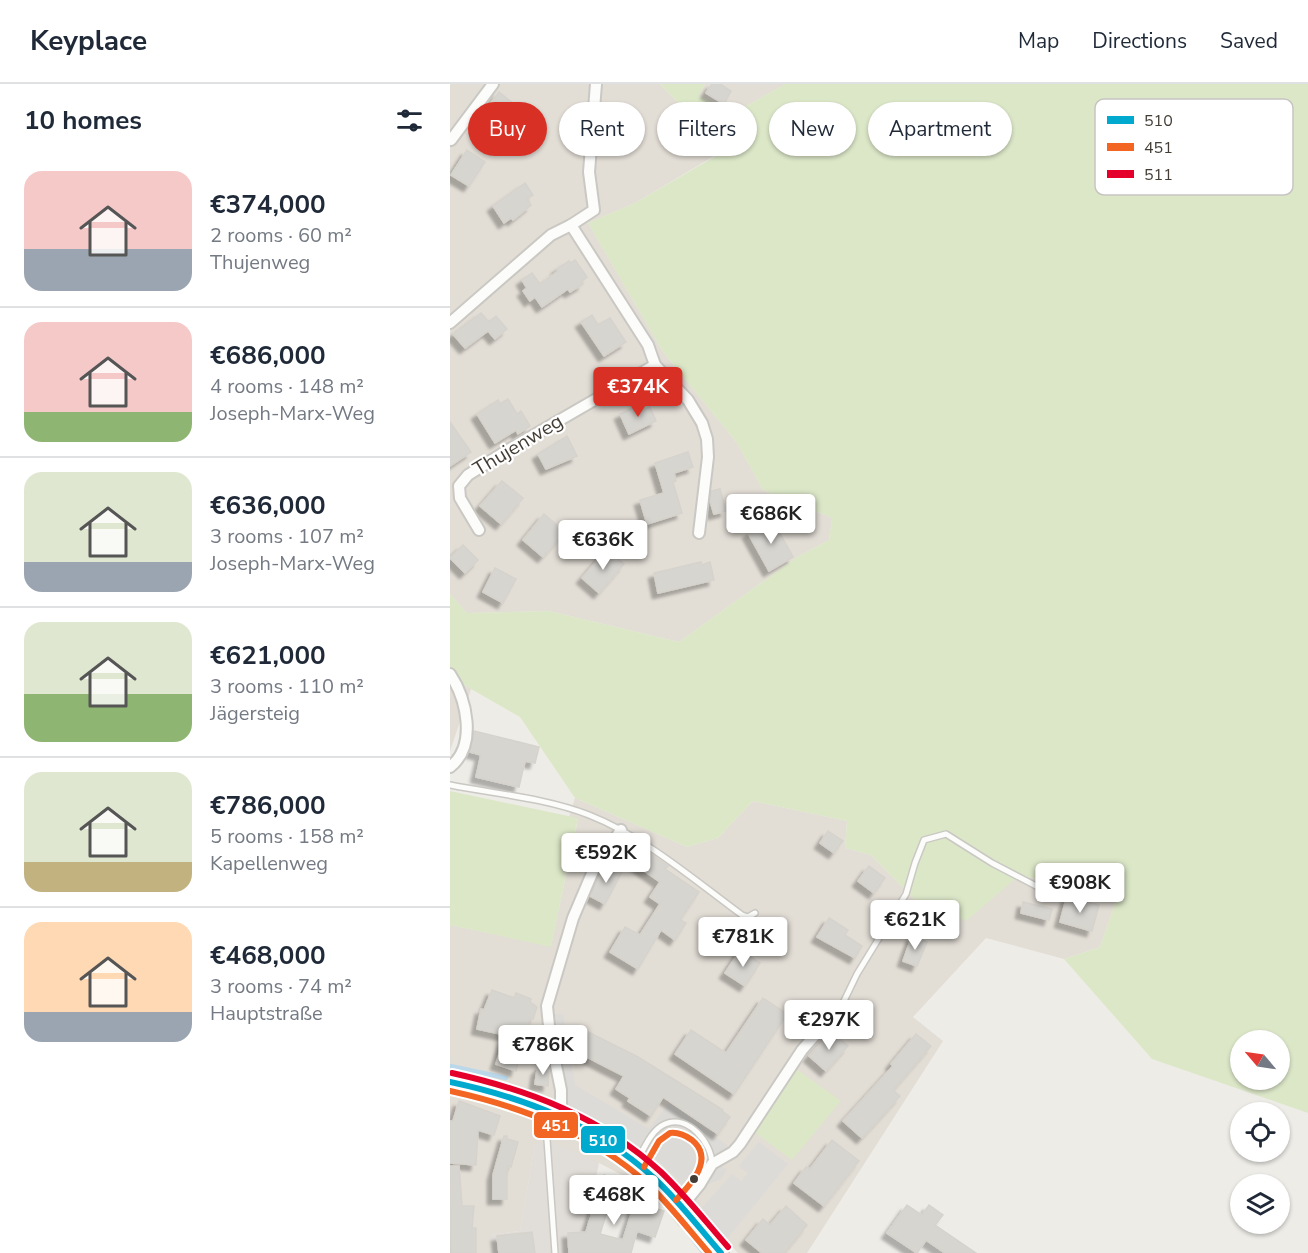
<!DOCTYPE html>
<html lang="en">
<head>
<meta charset="utf-8">
<style>
	:root { --surface:#fff; --page:#f2f2f3; --text:#1f2937; --muted:#747a83; --line:#e0e1e3; --accent:#d93025 }
	body { margin:0; font-family:"Nunito Sans",sans-serif; background:var(--page); color:var(--text); height:100vh; display:flex; flex-direction:column; font-size:22px; white-space:nowrap }
	* { box-sizing:border-box; margin:0 }
	p { font-size:20px; color:var(--muted) }
	.icon { flex:none; width:33px; height:33px; fill:none; stroke:currentColor; stroke-width:2; stroke-linecap:round; stroke-linejoin:round }
	.map { position:relative; flex:1; overflow:hidden }
	.sheet { display:flex; flex-direction:column; background:var(--surface); width:450px }
	.sheet>* { flex:none }
	.banner { position:absolute; left:18px; top:18px; width:570px; height:54px; display:flex; gap:12px }
	.needle { width:39px; rotate:299deg }
	.controls { position:absolute; left:780px; top:946px; display:grid; gap:12px }
	.controls a { display:grid; place-items:center; width:60px; height:60px; border-radius:50%; background:var(--surface); box-shadow:0 2px 4px #0004; font-size:30px }
	.price { position:absolute; translate:-50% -51px; padding:0 14px; border-radius:6px; background:#fff; color:#222; font-size:20px; line-height:39px; filter:drop-shadow(0 2px 3px #0008) }
	.price::after { content:''; position:absolute; left:50%; top:36px; width:18px; height:14px; margin-left:-9px; background:inherit; clip-path:polygon(0 0,100% 0,50% 100%) }
	.price.current { background:var(--accent); color:#fff }
	ul { padding:0; list-style:none }
	li { display:flex; align-items:center; gap:18px; height:150px; padding:0 24px }
	li+li { border-top:2px solid var(--line) }
	li span { display:grid; place-items:center; flex:none; width:168px; height:120px; border-radius:18px; color:#555 }
	li>.icon { margin-inline-start:auto }
	span .icon { width:72px; height:72px; fill:#fffc; stroke-width:1 }
	li b { font-size:26px }
	h2 { display:flex; justify-content:space-between; align-items:center; height:72px; padding:0 24px; font-size:26px }
	.chip { padding:0 21px; border-radius:27px; background:var(--surface); box-shadow:0 2px 4px #0004; font-size:21px; line-height:54px }
	.chip.current { background:var(--accent); color:#fff }
	header { display:flex; align-items:center; gap:36px; box-sizing:border-box; height:84px; padding:0 30px; background:var(--surface); border-bottom:2px solid var(--line) }
	header strong { font-size:28px }
	nav { display:flex; gap:33px; margin-inline-start:auto; font-size:21px }
	main { display:flex; flex:1; min-height:0 }
	.map>svg:first-child { display:block }
	.residential { fill:#e2ddd5 }
	.industrial { fill:#e1ddd8 }
	.green { fill:#dce7c8; fill-rule:evenodd }
	.parking { fill:#dddbd7 }
	.lines { fill:none; stroke-linecap:round; stroke-linejoin:round }
	.stream { stroke:#bad8ea; stroke-width:4.5 }
	.building { fill:#d7d5d0; stroke:#d6d3cd; stroke-width:1.5; filter:url(#shadow) }
	.lane-casing { stroke:#cac8c3; stroke-width:8 }
	.street-casing { stroke:#cac8c3; stroke-width:14 }
	.secondary-casing { stroke:#ccc9bf; stroke-width:18 }
	.lane { stroke:#fcfcfb; stroke-width:5 }
	.street { stroke:#fcfcfb; stroke-width:10 }
	.secondary { stroke:#f5f3ed; stroke-width:15 }
	.bus-1-casing { stroke:#fff; stroke-width:10 }
	.bus-2-casing { stroke:#fff; stroke-width:10 }
	.bus-3-casing { stroke:#fff; stroke-width:10 }
	.bus-1 { stroke:#00a9ce; stroke-width:6 }
	.bus-2 { stroke:#f26522; stroke-width:6 }
	.bus-3 { stroke:#e4002b; stroke-width:6 }
	.bus-dot { fill:#433d35; stroke:#fff; stroke-width:2 }
	.labels { text-anchor:middle; dominant-baseline:central; stroke-width:4.5; stroke-linejoin:round; paint-order:stroke }
	.street-label { font-size:20px; fill:#433d35; stroke:#fff }
	.key { fill:#fff; stroke:#c7c5c2; stroke-width:1.5 }
	.key-label { font-size:16px; fill:#433d35 }
	.line-badge { stroke:#fff; stroke-width:2 }
	.badge-label { font-size:16px; text-anchor:middle; font-weight:bold; fill:#fff }
</style>
</head>
<body>
<header>
<strong>Keyplace</strong>
<nav><a>Map</a><a>Directions</a><a>Saved</a></nav>
</header>
<main>
<section class="sheet">
<h2>10 homes<svg class="icon" aria-label="filters" viewBox="0 0 24 24"><path d="M4 7h16M4 17h16"/><circle cx="9" cy="7" r="2"/><circle cx="15" cy="17" r="2"/></svg></h2>
<ul>
<li><span style="background:linear-gradient(#f6c9c9 65%,#9aa5b1 0)"><svg class="icon" aria-label="home" viewBox="0 0 24 24"><path d="M3 11l9-7 9 7M6 9v11h12V9"/></svg></span><div><b>€374,000</b><p>2 rooms · 60 m²</p><p>Thujenweg</p></div></li>
<li><span style="background:linear-gradient(#f6c9c9 75%,#8fb573 0)"><svg class="icon" aria-label="home" viewBox="0 0 24 24"><path d="M3 11l9-7 9 7M6 9v11h12V9"/></svg></span><div><b>€686,000</b><p>4 rooms · 148 m²</p><p>Joseph-Marx-Weg</p></div></li>
<li><span style="background:linear-gradient(#dfe7d0 75%,#9aa5b1 0)"><svg class="icon" aria-label="home" viewBox="0 0 24 24"><path d="M3 11l9-7 9 7M6 9v11h12V9"/></svg></span><div><b>€636,000</b><p>3 rooms · 107 m²</p><p>Joseph-Marx-Weg</p></div></li>
<li><span style="background:linear-gradient(#dfe7d0 60%,#8fb573 0)"><svg class="icon" aria-label="home" viewBox="0 0 24 24"><path d="M3 11l9-7 9 7M6 9v11h12V9"/></svg></span><div><b>€621,000</b><p>3 rooms · 110 m²</p><p>Jägersteig</p></div></li>
<li><span style="background:linear-gradient(#dfe7d0 75%,#c2b280 0)"><svg class="icon" aria-label="home" viewBox="0 0 24 24"><path d="M3 11l9-7 9 7M6 9v11h12V9"/></svg></span><div><b>€786,000</b><p>5 rooms · 158 m²</p><p>Kapellenweg</p></div></li>
<li><span style="background:linear-gradient(#ffd9b3 75%,#9aa5b1 0)"><svg class="icon" aria-label="home" viewBox="0 0 24 24"><path d="M3 11l9-7 9 7M6 9v11h12V9"/></svg></span><div><b>€468,000</b><p>3 rooms · 74 m²</p><p>Hauptstraße</p></div></li>
</ul>
</section>
<div class="map">
<svg width="858" height="1169" viewBox="0 0 858 1169">
	<defs>
		<filter id="shadow"><feDropShadow dx="-5.5" dy="5.5" stdDeviation="1.5" flood-color="#0004"/></filter>
	</defs>
	<rect width="100%" height="100%" fill="#eeece7"/>
	<g class="residential">
		<polygon points="0,0 210,0 252,43 271,68 185,119 138,139 213,268 287,359 313,406 382,434 379,456 347,473 229,558 99,527 17,529 0,510"/>
		<polygon points="255,0 335,0 284,29 249,12"/>
		<polygon points="0,593 21,605 0,667"/>
		<polygon points="125,714 237,763 268,754 303,717 397,737 395,764 421,771 467,818 570,791 666,816 650,863 614,875 536,854 463,933 493,957 357,1169 288,1169 249,1128 229,1143 216,1125 176,1093 149,1079 85,1060 70,1147 40,1151 40,1169 0,1169 0,841 101,862 128,735 119,733"/>
	</g>
	<polygon class="industrial" points="103,1059 149,1079 137,1137 138,1169 40,1169 40,1151 70,1147 85,1060"/>
	<g class="green">
		<path d="M210,0H255L249,12L284,29L335,0H858V1029L702,975L614,875L650,863L666,816L570,791L516,837L467,818L421,771L395,764L397,737L303,717L268,754L237,763L125,714L70,633L0,593V510L17,529L99,527L229,558L347,473L379,456L382,434L313,406L287,359L213,268L138,139L185,119L271,69L252,43ZM790,957H830V996H790Z"/>
		<polygon points="0,707 128,734 101,863 0,841"/>
		<polygon points="345,984 391,1017 342,1076 304,1048"/>
	</g>
	<g class="parking">
		<polygon points="113,930 125,1001 199,1045 219,1019 278,1062 269,1081 277,1086 271,1095 256,1101 247,1114 209,1077 189,1063 116,1025 118,1008 105,959 101,931"/>
		<polygon points="309,1058 338,1080 276,1156 249,1127 282,1090 291,1097 298,1089 289,1082"/>
	</g>
	<g class="lines">
		<g class="stream">
			<polyline points="0,982 56,994"/>
			<path d="M115,1046C152,1065 195,1097 222,1128C233,1141 243,1156 254,1169"/>
		</g>
	</g>
	<g class="building">
		<polygon points="262,0 270,0 281,7 274,20 256,9"/>
		<polygon points="49,8 69,24 54,44 33,29"/>
		<polygon points="17,66 35,78 19,102 1,91"/>
		<polygon points="75,99 83,111 77,115 81,121 63,136 61,134 54,139 43,122"/>
		<polygon points="125,176 137,193 131,198 133,200 120,208 118,205 92,223 85,213 80,217 73,207 77,204 72,196 82,189 90,200 108,187 107,185 119,177 121,179"/>
		<polygon points="31,229 39,238 46,232 57,245 45,255 38,247 15,264 3,250"/>
		<polygon points="142,231 148,241 160,234 176,258 154,272 131,238"/>
		<polygon points="58,315 67,330 71,327 80,342 68,350 66,346 45,359 27,330 48,316 50,320"/>
		<polygon points="191,320 193,326 200,323 206,337 179,350 170,330"/>
		<polygon points="0,338 21,368 0,382"/>
		<polygon points="117,352 127,372 96,385 88,370"/>
		<polygon points="238,368 243,383 224,389 226,397 223,398 232,429 197,440 190,416 214,409 205,379"/>
		<polygon points="52,397 73,414 51,440 30,422"/>
		<polygon points="270,405 276,427 264,430 260,417 261,407"/>
		<polygon points="94,430 115,448 93,473 73,456"/>
		<polygon points="322,435 343,473 319,487 298,449"/>
		<polygon points="13,461 28,476 15,489 0,474"/>
		<polygon points="157,465 174,480 149,509 132,494"/>
		<polygon points="251,478 252,481 260,478 264,496 208,509 204,489"/>
		<polygon points="45,484 66,495 53,519 33,508"/>
		<polygon points="24,647 89,663 85,679 75,677 69,703 26,693 31,671 20,668"/>
		<polygon points="378,747 393,757 384,769 370,759"/>
		<polygon points="193,765 218,782 215,785 249,808 230,836 236,839 225,856 211,846 188,885 160,868 175,843 190,851 210,820 200,813 210,798 183,779"/>
		<polygon points="157,779 172,788 155,820 140,812 150,791"/>
		<polygon points="419,782 435,794 424,809 408,797"/>
		<polygon points="617,812 649,821 642,847 610,838"/>
		<polygon points="573,818 602,825 599,836 571,829"/>
		<polygon points="379,834 398,846 395,851 412,862 405,874 367,853"/>
		<polygon points="462,852 477,858 467,882 453,877"/>
		<polygon points="290,866 310,879 295,902 275,889"/>
		<polygon points="42,906 64,914 66,909 81,915 80,918 87,923 83,935 80,934 66,987 46,980 55,951 27,945 31,925 34,926"/>
		<polygon points="313,914 337,930 284,1010 225,970 241,946 276,969"/>
		<polygon points="134,946 188,973 273,1026 272,1027 280,1033 268,1050 213,1013 201,1032 178,1017 180,1014 166,1005 174,992 133,971 132,973 122,969"/>
		<polygon points="382,947 398,962 376,987 359,972"/>
		<polygon points="466,950 481,962 443,1006 450,1012 412,1054 393,1037 443,982 441,980"/>
		<polygon points="92,981 99,984 98,1002 85,1000 87,986"/>
		<polygon points="9,1017 50,1032 44,1051 28,1046 26,1081 0,1079 0,1037 3,1037"/>
		<polygon points="54,1052 57,1052 57,1055 68,1058 61,1083 57,1082 57,1115 43,1115 43,1091"/>
		<polygon points="382,1056 409,1077 374,1122 344,1099 356,1083 360,1085"/>
		<polygon points="0,1082 9,1082 12,1122 24,1122 22,1144 26,1144 26,1169 1,1169"/>
		<polygon points="154,1091 167,1096 150,1150 173,1156 185,1118 214,1127 205,1153 187,1147 181,1169 119,1169 118,1149 136,1148"/>
		<polygon points="457,1121 472,1131 479,1121 493,1131 485,1141 526,1169 495,1169 476,1156 467,1169 437,1149"/>
		<polygon points="336,1122 357,1141 334,1169 312,1169 296,1156 313,1135 320,1141"/>
		<polygon points="82,1148 85,1169 49,1169 47,1152"/>
	</g>
	<g class="lines">
		<defs>
			<g id="lane">
				<path d="M0,701C46,710 95,714 139,731C195,753 243,795 292,831L298,833L305,829"/>
				<polyline points="386,927 393,919 407,890 456,810 465,779 474,756 496,750 542,779 588,803"/>
				<polyline points="95,1027 105,1169"/>
				<path d="M187,1077C194,1065 201,1046 215,1040C238,1030 262,1059 262,1080"/>
			</g>
			<g id="street">
				<polyline points="1,56 43,0"/>
				<polyline points="121,141 144,126 139,88 146,0"/>
				<polyline points="0,239 101,151 121,141 198,261 205,281 238,316 252,339 257,355 258,373 249,449"/>
				<polyline points="29,446 10,414 9,402 18,391 58,366 205,281"/>
				<path d="M0,590C16,614 28,661 0,683"/>
				<polyline points="111,1031 111,1006 100,952 97,922 123,834 143,787 171,746"/>
				<polyline points="232,1122 250,1100 262,1080 283,1068 290,1060 352,966 386,927"/>
			</g>
			<path id="secondary" d="M0,998C76,1012 148,1041 204,1094C229,1117 249,1144 271,1169"/>
		</defs>
		<use href="#lane" class="lane-casing"/>
		<use href="#street" class="street-casing"/>
		<use href="#secondary" class="secondary-casing"/>
		<use href="#lane" class="lane"/>
		<use href="#street" class="street"/>
		<use href="#secondary" class="secondary"/>
		<defs>
			<path id="bus-1" d="M0,998C76,1014 146,1041 204,1094C229,1117 249,1144 271,1169"/>
			<g id="bus-2">
				<path d="M0,1007C73,1023 141,1049 198,1100C220,1121 239,1146 259,1169"/>
				<path d="M194,1083L209,1057L220,1049C228,1048 235,1051 242,1056C265,1075 241,1100 226,1116"/>
			</g>
			<path id="bus-3" d="M2,989C79,1006 151,1033 211,1088C235,1111 256,1138 278,1163"/>
		</defs>
		<use href="#bus-1" class="bus-1-casing"/>
		<use href="#bus-2" class="bus-2-casing"/>
		<use href="#bus-3" class="bus-3-casing"/>
		<use href="#bus-1" class="bus-1"/>
		<use href="#bus-2" class="bus-2"/>
		<use href="#bus-3" class="bus-3"/>
	</g>
	<circle class="bus-dot" cx="244" cy="1095" r="5"/>
	<g class="labels">
		<g class="street-label">
			<text transform="translate(68 361) rotate(-31)">Thujenweg</text>
		</g>
	</g>
	<rect x="645" y="15" width="198" height="96" rx="9" class="key"/>
	<rect x="657" y="32" width="27" height="8" fill="#00a9ce"/>
	<rect x="657" y="59" width="27" height="8" fill="#f26522"/>
	<rect x="657" y="86" width="27" height="8" fill="#e4002b"/>
	<g class="key-label">
		<text x="694" y="42">510</text>
		<text x="694" y="69">451</text>
		<text x="694" y="96">511</text>
	</g>
	<g class="line-badge">
		<rect x="83" y="1027" width="46" height="28" rx="6" fill="#f26522"/>
		<rect x="130" y="1041" width="46" height="29" rx="6" fill="#00a9ce"/>
	</g>
	<g class="badge-label">
		<text x="106" y="1047">451</text>
		<text x="153" y="1062">510</text>
	</g>
</svg>
<div class="controls">
<a><svg class="needle" viewBox="-14 -14 28 28"><path d="M0-13l5 13h-10z" fill="#e53935"/><path d="M0 13l5-13h-10z" fill="#747a83"/></svg></a>
<a><svg class="icon" aria-label="locate" viewBox="0 0 24 24"><circle cx="12" cy="12" r="6"/><path d="M12 2v4M12 18v4M2 12h4M18 12h4"/></svg></a>
<a><svg class="icon" aria-label="layers" viewBox="0 0 24 24"><path d="M12 4l9 5-9 5-9-5zM3 14l9 5 9-5"/></svg></a>
</div>
<b class="price current" style="left:188px;top:334px">€374K</b>
<b class="price" style="left:321px;top:461px">€686K</b>
<b class="price" style="left:153px;top:487px">€636K</b>
<b class="price" style="left:156px;top:800px">€592K</b>
<b class="price" style="left:630px;top:830px">€908K</b>
<b class="price" style="left:465px;top:867px">€621K</b>
<b class="price" style="left:293px;top:884px">€781K</b>
<b class="price" style="left:379px;top:967px">€297K</b>
<b class="price" style="left:93px;top:992px">€786K</b>
<b class="price" style="left:164px;top:1142px">€468K</b>
<div class="banner">
<a class="chip current">Buy</a>
<a class="chip">Rent</a>
<a class="chip">Filters</a>
<a class="chip">New</a>
<a class="chip">Apartment</a>
</div>
</div>
</main>
</body>
</html>
